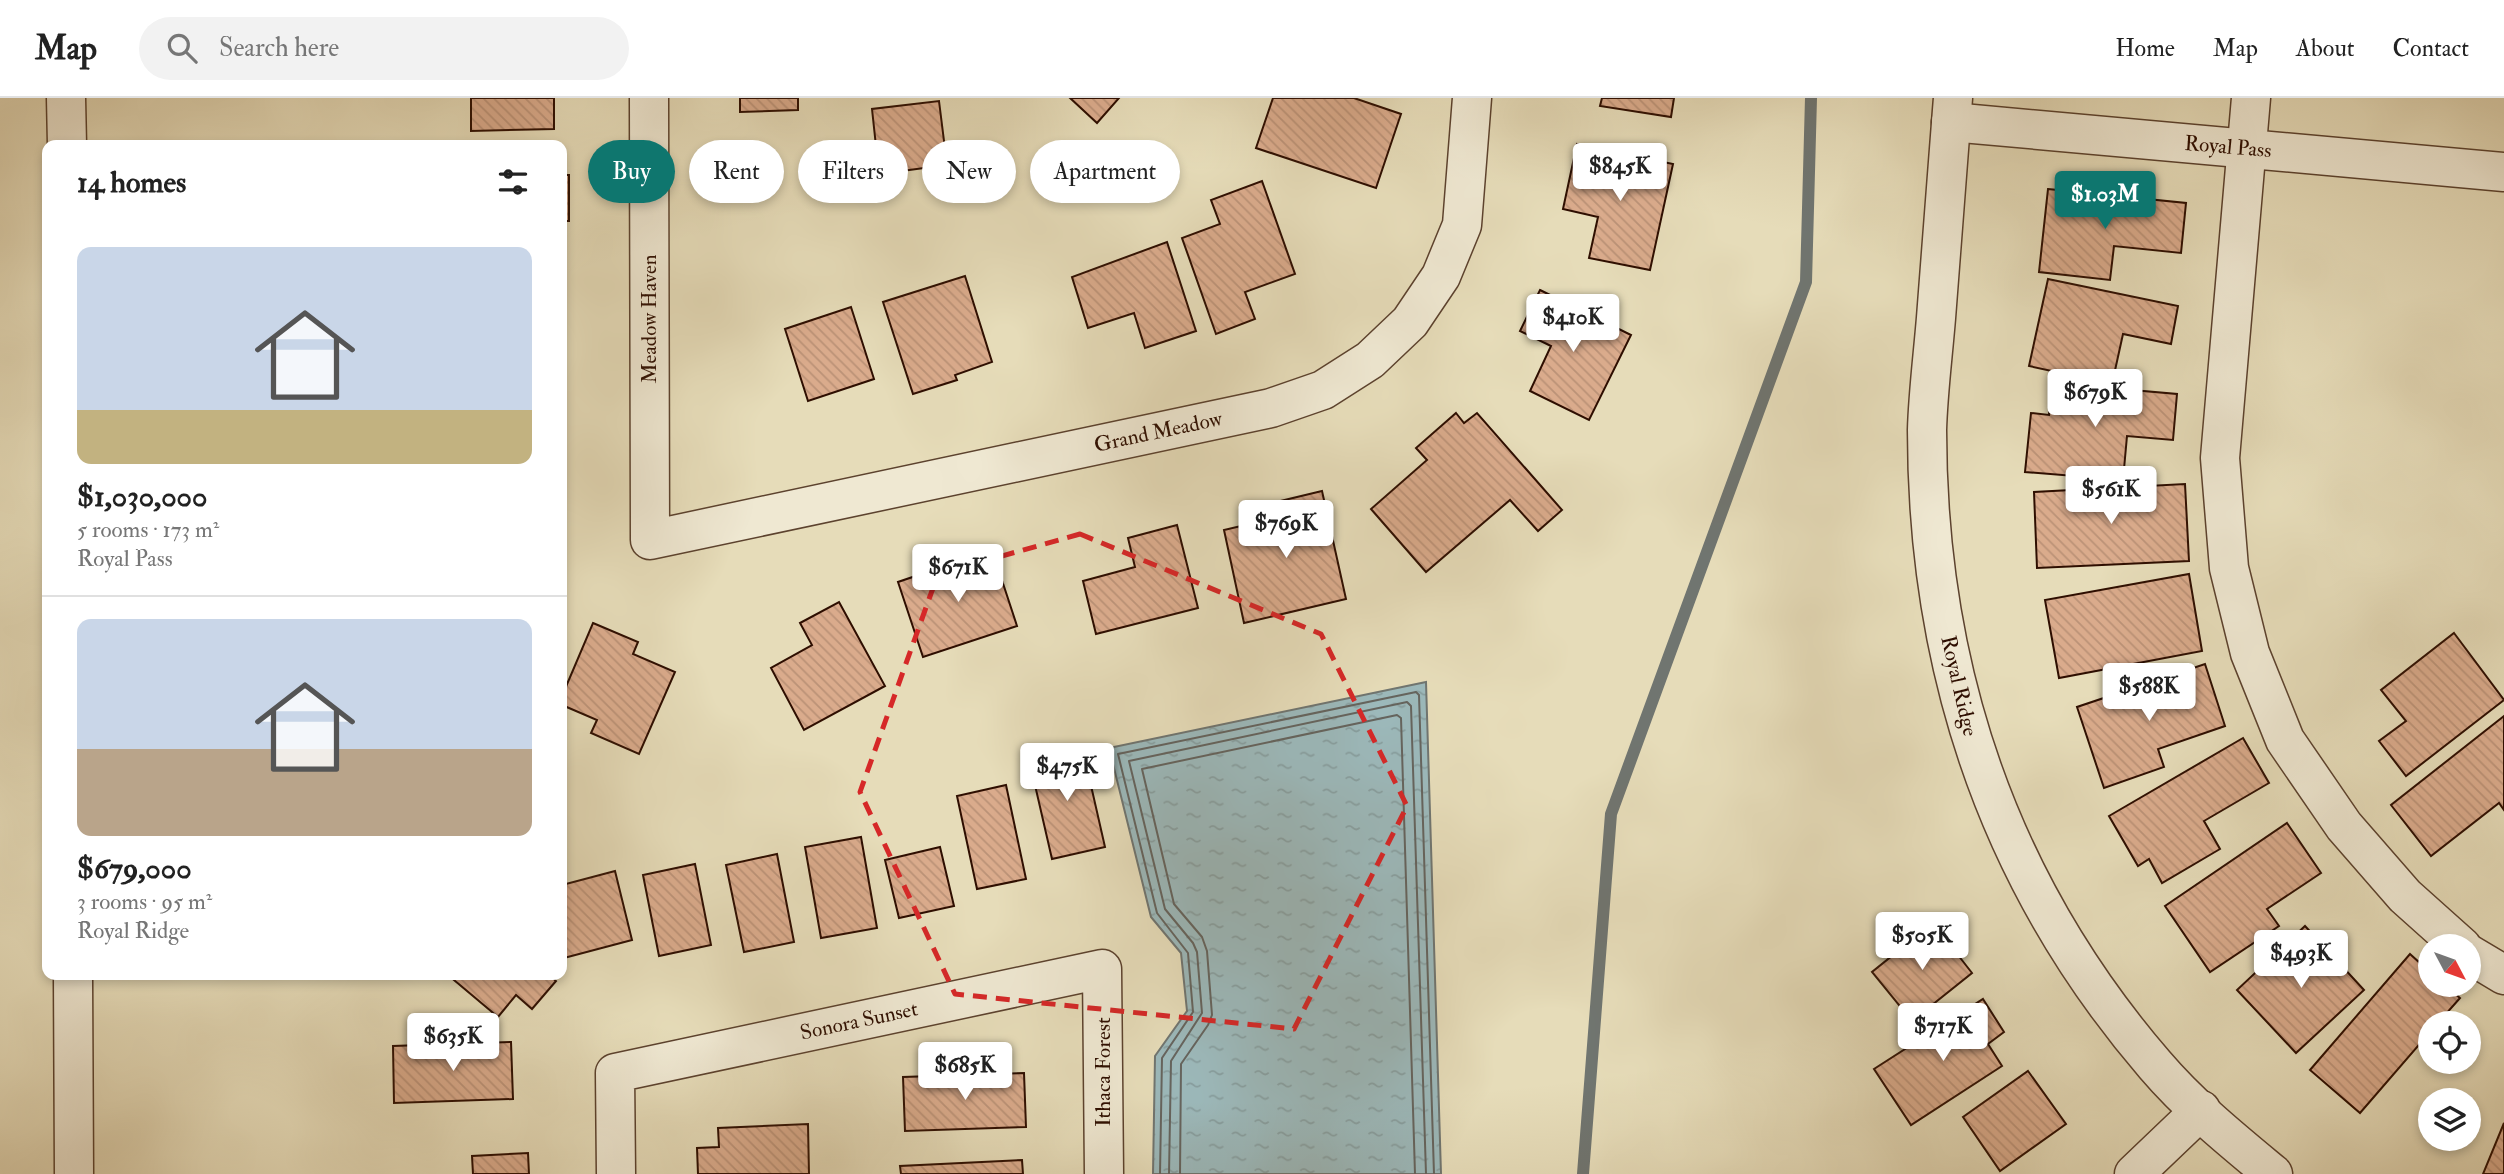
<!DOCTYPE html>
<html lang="en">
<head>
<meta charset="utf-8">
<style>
	:root { --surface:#fff; --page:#f2f2f2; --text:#222; --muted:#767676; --line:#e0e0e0; --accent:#0f766e }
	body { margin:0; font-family:"IM FELL Double Pica",serif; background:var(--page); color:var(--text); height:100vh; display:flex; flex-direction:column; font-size:26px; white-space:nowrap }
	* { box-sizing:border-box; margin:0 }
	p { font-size:23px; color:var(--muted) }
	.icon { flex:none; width:38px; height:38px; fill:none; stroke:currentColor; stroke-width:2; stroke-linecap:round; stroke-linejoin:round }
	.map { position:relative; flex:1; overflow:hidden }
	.drawer { position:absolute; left:42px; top:42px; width:525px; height:840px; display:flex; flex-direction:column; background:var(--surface); border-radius:14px; box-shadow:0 4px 10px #0003 }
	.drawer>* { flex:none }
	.guide { position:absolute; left:588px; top:42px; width:665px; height:63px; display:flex; gap:14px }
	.needle { width:46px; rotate:131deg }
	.tools { position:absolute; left:2418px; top:836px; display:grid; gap:14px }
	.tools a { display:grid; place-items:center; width:63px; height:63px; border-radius:50%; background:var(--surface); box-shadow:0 4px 10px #0003; font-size:35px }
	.price { position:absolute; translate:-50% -60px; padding:0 16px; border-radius:7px; background:#fff; color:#222; font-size:23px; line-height:46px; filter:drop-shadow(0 2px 4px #0008) }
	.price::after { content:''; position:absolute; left:50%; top:42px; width:21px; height:16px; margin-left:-10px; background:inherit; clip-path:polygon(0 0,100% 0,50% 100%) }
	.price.active { background:var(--accent); color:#fff }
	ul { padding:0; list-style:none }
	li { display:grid; align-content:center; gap:14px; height:371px; padding:0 35px }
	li+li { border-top:2px solid var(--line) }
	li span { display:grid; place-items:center; height:217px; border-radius:14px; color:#555 }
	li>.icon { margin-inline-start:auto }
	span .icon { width:126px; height:126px; fill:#fffc; stroke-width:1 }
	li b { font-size:30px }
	h2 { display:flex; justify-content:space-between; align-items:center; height:84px; padding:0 35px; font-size:30px }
	.chip { padding:0 24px; border-radius:32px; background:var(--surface); box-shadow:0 4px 10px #0003; font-size:24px; line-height:63px }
	.chip.active { background:var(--accent); color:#fff }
	header { display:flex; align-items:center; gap:42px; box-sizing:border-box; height:98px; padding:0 35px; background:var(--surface); border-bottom:2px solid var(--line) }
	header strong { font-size:33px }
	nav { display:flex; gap:38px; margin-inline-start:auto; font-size:24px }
	.search { width:490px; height:63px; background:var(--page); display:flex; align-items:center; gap:18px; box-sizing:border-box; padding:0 24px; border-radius:38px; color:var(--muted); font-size:26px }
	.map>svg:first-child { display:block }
	.water { fill:url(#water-ripples); stroke:#707570; stroke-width:2 }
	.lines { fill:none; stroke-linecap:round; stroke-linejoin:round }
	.shore { stroke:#65645e; stroke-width:2 }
	.stream { stroke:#707570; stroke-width:12 }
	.building { fill:url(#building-back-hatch); stroke:#2e0e00; stroke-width:2 }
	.minor-casing { stroke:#5c422e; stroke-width:41 }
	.minor { stroke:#efe8d2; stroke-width:38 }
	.marked { fill:none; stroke:#d62828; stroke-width:5; stroke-dasharray:14 9; stroke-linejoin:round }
	.labels { text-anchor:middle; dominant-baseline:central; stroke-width:6; stroke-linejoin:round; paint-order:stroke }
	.street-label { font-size:21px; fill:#2e0e00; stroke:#efe8d2 }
</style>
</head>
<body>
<header>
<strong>Map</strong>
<div class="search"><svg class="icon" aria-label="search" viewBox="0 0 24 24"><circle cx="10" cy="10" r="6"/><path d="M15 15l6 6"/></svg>Search here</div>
<nav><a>Home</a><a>Map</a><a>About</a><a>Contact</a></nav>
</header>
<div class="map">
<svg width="2504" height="1076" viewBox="0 0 2504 1076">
	<defs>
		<pattern id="water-ripples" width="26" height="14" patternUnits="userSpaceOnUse" patternTransform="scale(1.75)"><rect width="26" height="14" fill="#9cb9bb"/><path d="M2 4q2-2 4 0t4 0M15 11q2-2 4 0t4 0" fill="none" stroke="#879e9f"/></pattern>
		<pattern id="building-back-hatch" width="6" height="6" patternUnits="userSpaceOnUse" patternTransform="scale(1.75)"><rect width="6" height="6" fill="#daab8c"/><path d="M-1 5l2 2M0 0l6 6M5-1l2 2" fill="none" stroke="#bb9277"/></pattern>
	</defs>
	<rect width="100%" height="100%" fill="#e6dcb9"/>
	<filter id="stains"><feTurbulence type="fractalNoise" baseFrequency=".00286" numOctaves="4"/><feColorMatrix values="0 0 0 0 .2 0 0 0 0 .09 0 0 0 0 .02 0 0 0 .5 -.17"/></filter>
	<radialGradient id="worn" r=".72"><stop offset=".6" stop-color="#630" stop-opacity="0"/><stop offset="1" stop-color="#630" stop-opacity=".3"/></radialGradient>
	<polygon class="water" points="1426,584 1441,1076 1153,1076 1155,958 1187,913 1181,855 1151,819 1109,650"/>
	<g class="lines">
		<g class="shore">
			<polyline points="1160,1076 1162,960 1193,914 1188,855 1157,815 1118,656 1416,594 1419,597 1434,1076"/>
			<polyline points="1169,1076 1171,963 1202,915 1197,854 1193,845 1165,811 1129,663 1407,604 1411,608 1426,1076"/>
			<polyline points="1180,1076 1181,966 1208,927 1212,917 1207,853 1202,839 1174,806 1142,671 1397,617 1401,620 1415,1076"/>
		</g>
		<polyline class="stream" points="1583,1076 1611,716 1806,184 1811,0"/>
	</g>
	<g class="building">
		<polygon points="471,0 554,0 554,31 471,33"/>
		<polygon points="740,0 798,0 798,12 740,14"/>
		<polygon points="1070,0 1119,0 1097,25"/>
		<polygon points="1273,0 1354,0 1401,16 1376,90 1256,50"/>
		<polygon points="1602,0 1674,0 1671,19 1600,8"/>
		<polygon points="939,3 947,67 879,76 872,11"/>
		<polygon points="1577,46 1673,66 1650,172 1589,160 1598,119 1563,111"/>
		<rect x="562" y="77" width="7" height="46"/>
		<polygon points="1262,83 1295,176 1245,194 1255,221 1216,236 1182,140 1220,126 1211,102"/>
		<polygon points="2048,91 2186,105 2181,155 2114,148 2110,182 2039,174"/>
		<polygon points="1167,144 1196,233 1145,250 1134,215 1088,230 1072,179"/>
		<polygon points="965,178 992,264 955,277 957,282 913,296 883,204"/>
		<polygon points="2048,181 2178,208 2171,246 2123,236 2112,286 2029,268"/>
		<polygon points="1540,192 1631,237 1589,322 1530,293 1551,248 1520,233"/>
		<polygon points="851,209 874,281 808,303 785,231"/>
		<polygon points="2052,285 2177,296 2173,342 2127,338 2123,382 2025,374 2031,315 2049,317"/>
		<polygon points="1456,315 1464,325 1477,315 1562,412 1538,433 1510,402 1426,474 1371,411 1427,362 1416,350"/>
		<polygon points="2185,386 2189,463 2037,470 2034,394"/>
		<polygon points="1322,393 1346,501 1244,525 1224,432 1275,420 1272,405"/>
		<polygon points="1177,427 1198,510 1096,536 1083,483 1135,469 1128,440"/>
		<polygon points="992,452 1017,528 923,559 898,484"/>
		<polygon points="2189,476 2202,553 2059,580 2045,502"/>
		<polygon points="839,504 885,588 804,632 771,570 812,547 800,525"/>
		<polygon points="593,525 638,544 633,556 675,574 639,656 591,635 597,622 562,607 562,598"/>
		<polygon points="2454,535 2504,602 2406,678 2379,643 2406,623 2381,592"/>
		<polygon points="2205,566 2225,628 2158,651 2164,669 2104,690 2077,609"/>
		<polygon points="2504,618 2504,712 2499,705 2431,758 2391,707"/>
		<polygon points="2243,640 2269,685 2204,723 2220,751 2162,785 2149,761 2138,768 2109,718"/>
		<polygon points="1082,648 1105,749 1052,761 1029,661"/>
		<polygon points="1006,687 1026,781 977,791 957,698"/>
		<polygon points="2287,725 2321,775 2267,811 2279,828 2210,874 2165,808"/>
		<polygon points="861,739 877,830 821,840 805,749"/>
		<polygon points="940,749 954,808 899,820 885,762"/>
		<polygon points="777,756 794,844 744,854 726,767"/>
		<polygon points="695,766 711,847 659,858 643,777"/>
		<polygon points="615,773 632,842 564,860 562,850 562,787"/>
		<polygon points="1933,825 1972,875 1912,923 1872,874"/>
		<polygon points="2305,828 2364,892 2296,955 2237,892"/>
		<polygon points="2410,856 2431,875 2431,887 2445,887 2460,900 2437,926 2431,926 2431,933 2360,1015 2310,972"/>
		<polygon points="448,877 549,877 556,883 532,911 516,897 498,919"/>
		<polygon points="1983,901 2004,934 1988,946 2002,968 1911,1027 1874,971"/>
		<polygon points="511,944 513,1001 394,1005 393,948"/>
		<polygon points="2028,973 2066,1026 2000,1073 1963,1019"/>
		<polygon points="1024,975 1026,1029 905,1033 903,979"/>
		<polygon points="2504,1025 2504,1076 2483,1076"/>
		<polygon points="808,1026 809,1076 698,1076 697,1050 719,1049 718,1030"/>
		<polygon points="528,1055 529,1076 473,1076 472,1058"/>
		<polygon points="1022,1062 1023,1076 901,1076 900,1068"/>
	</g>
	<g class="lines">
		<defs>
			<g id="minor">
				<polyline points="66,0 67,47"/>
				<polyline points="649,0 650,442 1271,310 1323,292 1370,262 1410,224 1441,178 1462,127 1472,0"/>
				<path d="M1953,0C1947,73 1942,146 1936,220C1933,257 1928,295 1927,332C1927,572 1998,785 2155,967C2190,1008 2232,1042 2273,1076"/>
				<polyline points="2251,0 2220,360 2229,470 2250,555 2285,642 2344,728 2405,798 2462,849"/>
				<polyline points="1951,24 2504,74"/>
				<polyline points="2469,856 2504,877"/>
				<polyline points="73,877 74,1076"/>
				<polyline points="616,1076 615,975 1102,871 1104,1076"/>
				<polyline points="2134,1076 2201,1012"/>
			</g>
		</defs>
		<use href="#minor" class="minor-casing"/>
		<use href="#minor" class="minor"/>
	</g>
	<path class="marked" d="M1080,436L1321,536L1407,708L1294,931L955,896L860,694L938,476Z"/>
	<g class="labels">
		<g class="street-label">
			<text transform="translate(2228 49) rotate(5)">Royal Pass</text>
			<text transform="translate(649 221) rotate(-90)">Meadow Haven</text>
			<text transform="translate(1158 334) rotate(-12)">Grand Meadow</text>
			<text transform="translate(1959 588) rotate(77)">Royal Ridge</text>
			<text transform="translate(859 923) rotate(-12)">Sonora Sunset</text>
			<text transform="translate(1103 974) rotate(-90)">Ithaca Forest</text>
		</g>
	</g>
	<rect width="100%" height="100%" filter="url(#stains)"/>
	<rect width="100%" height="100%" fill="url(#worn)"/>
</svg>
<div class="tools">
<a><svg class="needle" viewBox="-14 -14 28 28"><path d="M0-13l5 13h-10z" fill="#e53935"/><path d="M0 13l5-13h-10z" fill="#767676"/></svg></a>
<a><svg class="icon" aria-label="locate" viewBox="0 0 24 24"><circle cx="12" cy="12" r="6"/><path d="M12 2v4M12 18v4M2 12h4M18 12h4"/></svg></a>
<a><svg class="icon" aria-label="layers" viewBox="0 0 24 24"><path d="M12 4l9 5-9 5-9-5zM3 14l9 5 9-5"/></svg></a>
</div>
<b class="price" style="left:1620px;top:105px">$845K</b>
<b class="price active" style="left:2105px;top:133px">$1.03M</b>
<b class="price" style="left:1573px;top:256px">$410K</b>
<b class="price" style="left:2095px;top:331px">$679K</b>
<b class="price" style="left:2111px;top:428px">$561K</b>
<b class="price" style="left:1286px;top:462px">$769K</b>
<b class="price" style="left:958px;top:506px">$671K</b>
<b class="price" style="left:2149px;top:625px">$588K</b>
<b class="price" style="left:1067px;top:705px">$475K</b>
<b class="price" style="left:1922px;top:874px">$505K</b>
<b class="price" style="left:2301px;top:892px">$493K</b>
<b class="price" style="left:1943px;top:965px">$717K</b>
<b class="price" style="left:453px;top:975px">$635K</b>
<b class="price" style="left:965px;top:1004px">$685K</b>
<div class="guide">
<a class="chip active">Buy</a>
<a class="chip">Rent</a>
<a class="chip">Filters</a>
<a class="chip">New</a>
<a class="chip">Apartment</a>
</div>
<section class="drawer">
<h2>14 homes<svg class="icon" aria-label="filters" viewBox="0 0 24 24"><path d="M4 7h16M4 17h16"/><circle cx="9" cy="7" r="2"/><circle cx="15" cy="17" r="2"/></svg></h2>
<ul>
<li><span style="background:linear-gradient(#c9d6e8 75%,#c2b280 0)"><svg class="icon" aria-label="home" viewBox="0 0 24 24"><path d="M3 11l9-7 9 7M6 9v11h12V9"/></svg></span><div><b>$1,030,000</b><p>5 rooms · 173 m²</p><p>Royal Pass</p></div></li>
<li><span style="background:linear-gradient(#c9d6e8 60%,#b9a48a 0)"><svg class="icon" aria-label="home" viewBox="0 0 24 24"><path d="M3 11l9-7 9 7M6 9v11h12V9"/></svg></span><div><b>$679,000</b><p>3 rooms · 95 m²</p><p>Royal Ridge</p></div></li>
</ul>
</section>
</div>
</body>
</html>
